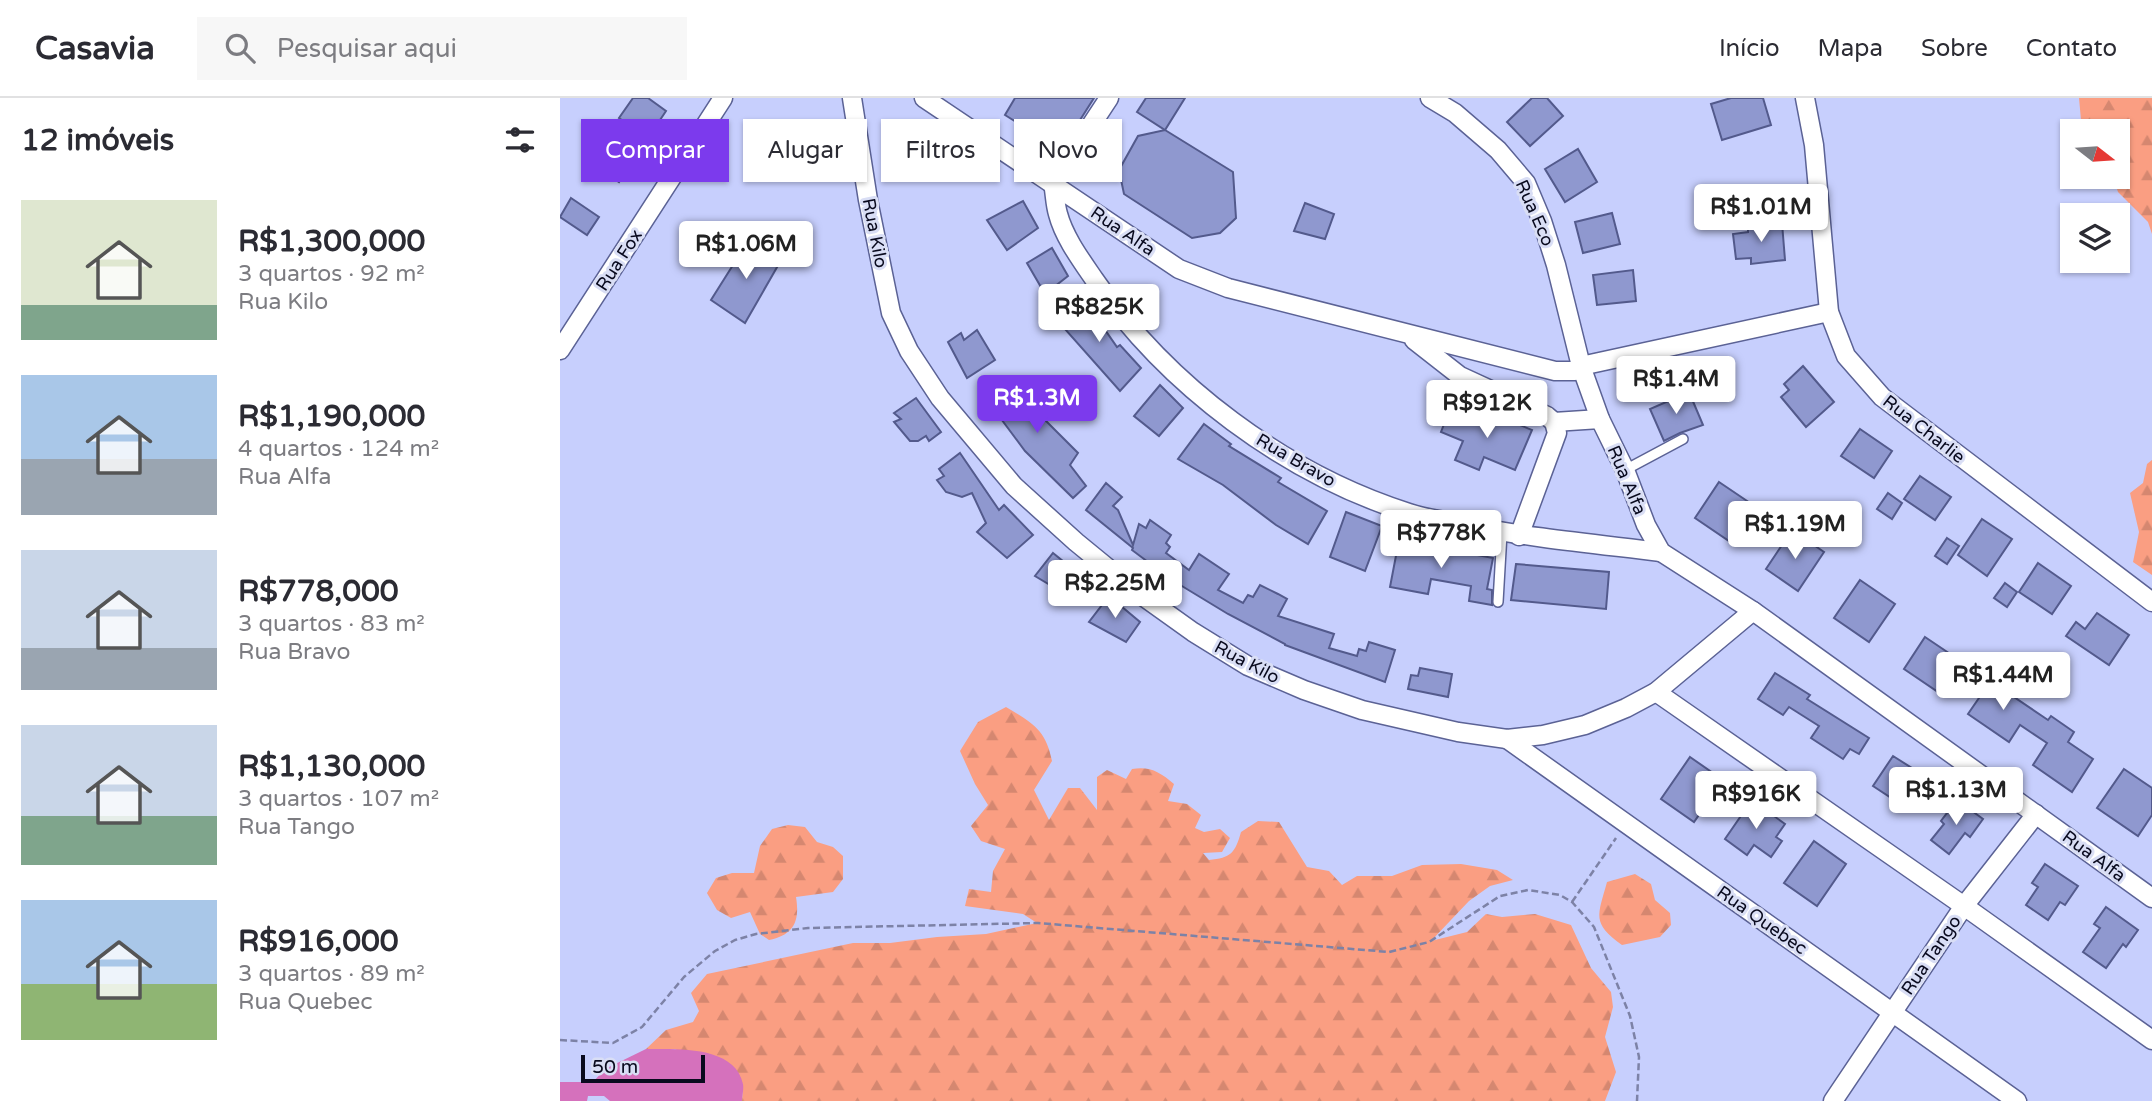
<!DOCTYPE html>
<html lang="pt">
<head>
<meta charset="utf-8">
<style>
	:root { --surface:#fff; --page:#f7f7f7; --text:#2b2b33; --muted:#7c7c81; --line:#e1e1e2; --accent:#7c3aed }
	body { margin:0; font-family:"Varela Round",sans-serif; background:var(--page); color:var(--text); height:100vh; display:flex; flex-direction:column; font-size:26px; white-space:nowrap }
	* { box-sizing:border-box; margin:0 }
	p { font-size:23px; color:var(--muted) }
	.icon { flex:none; width:38px; height:38px; fill:none; stroke:currentColor; stroke-width:2; stroke-linecap:round; stroke-linejoin:round }
	.map { position:relative; flex:1; overflow:hidden }
	.sheet { display:flex; flex-direction:column; background:var(--surface); width:560px }
	.sheet>* { flex:none }
	.guide { position:absolute; left:21px; top:21px; width:665px; height:63px; display:flex; gap:14px }
	.needle { width:46px; rotate:107deg }
	.fabs { position:absolute; left:1500px; top:21px; display:grid; gap:14px }
	.fabs a { display:grid; place-items:center; width:70px; height:70px; border-radius:0px; background:var(--surface); box-shadow:0 2px 5px #0004; font-size:35px }
	.scale { position:absolute; left:21px; bottom:18px; width:124px; box-sizing:border-box; padding-left:7px; border:4px solid #090a1e; border-top:0; font-size:19px; line-height:24px; white-space:nowrap; color:#090a1e; -webkit-text-stroke:5px #d9def5; paint-order:stroke }
	.price { position:absolute; translate:-50% -60px; padding:0 16px; border-radius:7px; background:#fff; color:#222; font-size:23px; line-height:46px; filter:drop-shadow(0 2px 4px #0008) }
	.price::after { content:''; position:absolute; left:50%; top:42px; width:21px; height:16px; margin-left:-10px; background:inherit; clip-path:polygon(0 0,100% 0,50% 100%) }
	.price.on { background:var(--accent); color:#fff }
	ul { padding:0; list-style:none }
	li { display:flex; align-items:center; gap:21px; height:175px; padding:0 21px }
	li span { display:grid; place-items:center; flex:none; width:196px; height:140px; border-radius:0px; color:#555 }
	li>.icon { margin-inline-start:auto }
	span .icon { width:84px; height:84px; fill:#fffc; stroke-width:1 }
	li b { font-size:30px }
	h2 { display:flex; justify-content:space-between; align-items:center; height:84px; padding:0 21px; font-size:30px }
	.pill { padding:0 24px; border-radius:0px; background:var(--surface); box-shadow:0 2px 5px #0004; font-size:24px; line-height:63px }
	.pill.on { background:var(--accent); color:#fff }
	header { display:flex; align-items:center; gap:42px; box-sizing:border-box; height:98px; padding:0 35px; background:var(--surface); border-bottom:2px solid var(--line) }
	header strong { font-size:33px }
	nav { display:flex; gap:38px; margin-inline-start:auto; font-size:24px }
	.search { width:490px; height:63px; background:var(--page); display:flex; align-items:center; gap:18px; box-sizing:border-box; padding:0 24px; border-radius:0px; color:var(--muted); font-size:26px }
	main { display:flex; flex:1; min-height:0 }
	.map>svg:first-child { display:block }
	.forest { fill:url(#forest-firs) }
	.water { fill:#d571bc }
	.building { fill:#8f98cf; stroke:#535a8c; stroke-width:2 }
	.lines { fill:none; stroke-linecap:round; stroke-linejoin:round }
	.lane-casing { stroke:#5b6295; stroke-width:12 }
	.street-casing { stroke:#5b6295; stroke-width:21 }
	.path { stroke:#7d82a6; stroke-width:2.5; stroke-dasharray:7 3.5; stroke-linecap:butt }
	.lane { stroke:#fff; stroke-width:9 }
	.street { stroke:#fff; stroke-width:18 }
	.labels { text-anchor:middle; dominant-baseline:central; stroke-width:6; stroke-linejoin:round; paint-order:stroke }
	.street-label { font-size:18px; fill:#090a1e; stroke:#d9def5 }
</style>
</head>
<body>
<header>
<strong>Casavia</strong>
<div class="search"><svg class="icon" aria-label="search" viewBox="0 0 24 24"><circle cx="10" cy="10" r="6"/><path d="M15 15l6 6"/></svg>Pesquisar aqui</div>
<nav><a>Início</a><a>Mapa</a><a>Sobre</a><a>Contato</a></nav>
</header>
<main>
<section class="sheet">
<h2>12 imóveis<svg class="icon" aria-label="filters" viewBox="0 0 24 24"><path d="M4 7h16M4 17h16"/><circle cx="9" cy="7" r="2"/><circle cx="15" cy="17" r="2"/></svg></h2>
<ul>
<li><span style="background:linear-gradient(#dfe7d0 75%,#7fa58c 0)"><svg class="icon" aria-label="home" viewBox="0 0 24 24"><path d="M3 11l9-7 9 7M6 9v11h12V9"/></svg></span><div><b>R$1,300,000</b><p>3 quartos · 92 m²</p><p>Rua Kilo</p></div></li>
<li><span style="background:linear-gradient(#a9c7e8 60%,#9aa5b1 0)"><svg class="icon" aria-label="home" viewBox="0 0 24 24"><path d="M3 11l9-7 9 7M6 9v11h12V9"/></svg></span><div><b>R$1,190,000</b><p>4 quartos · 124 m²</p><p>Rua Alfa</p></div></li>
<li><span style="background:linear-gradient(#c9d6e8 70%,#9aa5b1 0)"><svg class="icon" aria-label="home" viewBox="0 0 24 24"><path d="M3 11l9-7 9 7M6 9v11h12V9"/></svg></span><div><b>R$778,000</b><p>3 quartos · 83 m²</p><p>Rua Bravo</p></div></li>
<li><span style="background:linear-gradient(#c9d6e8 65%,#7fa58c 0)"><svg class="icon" aria-label="home" viewBox="0 0 24 24"><path d="M3 11l9-7 9 7M6 9v11h12V9"/></svg></span><div><b>R$1,130,000</b><p>3 quartos · 107 m²</p><p>Rua Tango</p></div></li>
<li><span style="background:linear-gradient(#a9c7e8 60%,#8fb573 0)"><svg class="icon" aria-label="home" viewBox="0 0 24 24"><path d="M3 11l9-7 9 7M6 9v11h12V9"/></svg></span><div><b>R$916,000</b><p>3 quartos · 89 m²</p><p>Rua Quebec</p></div></li>
</ul>
</section>
<div class="map">
<svg width="1592" height="1003" viewBox="0 0 1592 1003">
	<defs>
		<pattern id="forest-firs" width="22" height="20" patternUnits="userSpaceOnUse" patternTransform="scale(1.75)"><rect width="22" height="20" fill="#fa9e82"/><path d="M5 1l3.5 6h-7zM16 11l3.5 6h-7z" fill="#d58770"/></pattern>
	</defs>
	<rect width="100%" height="100%" fill="#c7cffd"/>
	<g class="forest">
		<polygon points="1519,0 1592,0 1592,136 1588,124 1558,94 1553,79 1558,79 1558,33 1522,33"/>
		<polygon points="1592,362 1592,477 1573,464 1579,434 1570,395 1583,385 1587,366"/>
		<path d="M446,609C473,625 486,632 492,663L474,692L489,722L508,690H520L537,712V679L547,672L566,681L572,671C590,668 600,674 614,686L608,703L627,706L641,717L635,730L644,734L660,731L670,740L662,754L643,755L649,762C671,760 675,755 681,734L698,723L719,724L747,769L769,773L782,787L797,778H832L862,767L901,766L937,772L953,782L930,788L909,803L871,843L907,834L926,816L942,819L975,816L1011,827L1031,870L1051,894L1053,909L1045,939L1056,974L1045,1003H182L183,986L115,951H86L106,932L133,924L139,913L131,895L147,876L293,845H330L377,839L426,836L477,825L463,816L405,808L409,791L431,794L433,773L445,751L421,743L411,728L428,707L415,686L400,653L418,624Z"/>
		<path d="M228,727L245,729L257,744L273,749L283,758V781L273,794L236,799C240,823 234,837 209,842L200,836L190,814L171,820L157,812L147,795L156,780L172,775H194L200,748L212,731Z"/>
		<path d="M1075,776L1091,786L1095,802L1110,815L1111,827L1100,839L1062,847C1031,825 1038,817 1047,784Z"/>
	</g>
	<path class="water" d="M86,951C116,951 175,947 183,986C184,991 182,998 182,1003H50L44,998H28L27,1003H0V984H33L45,971Z"/>
	<g class="building">
		<polygon points="73,0 88,0 106,13 94,31 83,24 77,33 59,20"/>
		<polygon points="455,0 534,0 501,52 445,17"/>
		<polygon points="586,0 625,0 605,32 577,14"/>
		<polygon points="972,0 987,0 1003,18 970,48 947,24"/>
		<polygon points="1171,0 1203,0 1211,27 1162,42 1151,6"/>
		<polygon points="605,32 673,74 676,120 660,135 632,140 564,96 559,72 578,38"/>
		<polygon points="43,47 71,66 59,84 31,65"/>
		<polygon points="1018,51 1037,84 1005,104 985,71"/>
		<polygon points="11,100 39,119 27,137 0,119"/>
		<polygon points="463,103 478,130 447,152 427,122"/>
		<polygon points="745,105 774,116 765,141 734,133"/>
		<polygon points="1052,115 1060,146 1023,155 1015,124"/>
		<polygon points="1222,125 1225,162 1191,166 1191,160 1176,161 1173,136 1188,134 1188,129"/>
		<polygon points="190,140 220,164 185,225 151,202"/>
		<polygon points="492,150 508,178 485,196 467,165"/>
		<polygon points="1073,172 1076,203 1037,207 1033,177"/>
		<polygon points="523,200 557,249 560,247 581,270 560,293 496,221"/>
		<polygon points="417,232 435,262 407,280 388,244 401,235 404,242"/>
		<polygon points="1243,268 1274,304 1246,329 1221,299 1229,292 1224,286"/>
		<polygon points="461,282 481,306 475,312 518,355 510,367 526,388 513,400 465,353 424,298 434,290 440,296"/>
		<polygon points="600,287 623,310 599,338 574,318"/>
		<polygon points="1129,294 1143,327 1120,335 1104,343 1090,311"/>
		<polygon points="356,300 381,334 369,343 366,338 358,343 350,343 334,324 341,321 334,315"/>
		<polygon points="890,311 928,327 933,316 972,332 955,372 924,359 919,372 895,362 903,343 881,334"/>
		<polygon points="644,326 671,346 669,348 721,380 718,384 767,413 748,446 716,427 663,387 618,361"/>
		<polygon points="1300,331 1332,353 1314,380 1281,358"/>
		<polygon points="400,355 439,412 444,407 473,437 447,460 417,434 426,425 412,395 402,399 386,394 377,382 384,378 379,371"/>
		<polygon points="1360,378 1391,399 1375,422 1344,401"/>
		<polygon points="1159,384 1193,407 1169,443 1135,420"/>
		<polygon points="546,385 562,399 553,408 558,412 573,447 579,426 586,430 590,422 611,437 606,445 610,449 606,455 629,472 639,456 669,476 658,492 683,505 688,497 693,499 700,487 718,496 727,501 718,518 774,536 769,550 797,558 799,551 806,553 809,544 835,552 825,584 725,547 725,546 668,516 612,482 572,452 573,450 526,412"/>
		<polygon points="1328,395 1342,405 1332,421 1317,411"/>
		<polygon points="786,414 822,428 805,473 770,459"/>
		<polygon points="1422,421 1452,441 1427,478 1398,457"/>
		<polygon points="1232,432 1264,454 1238,493 1206,471"/>
		<polygon points="1387,440 1399,448 1387,466 1375,458"/>
		<polygon points="839,442 933,460 927,491 932,492 932,507 909,503 911,488 871,481 868,496 830,489"/>
		<polygon points="493,455 525,481 510,499 475,478"/>
		<polygon points="1478,465 1511,488 1492,516 1459,494"/>
		<polygon points="956,466 1049,474 1046,511 951,502"/>
		<polygon points="1300,482 1335,506 1309,544 1274,520"/>
		<polygon points="1445,485 1457,494 1447,509 1434,500"/>
		<polygon points="549,498 580,524 566,544 529,524"/>
		<polygon points="1537,515 1569,537 1549,567 1506,538 1516,524 1525,531"/>
		<polygon points="1365,539 1488,622 1491,618 1514,634 1508,644 1533,661 1512,694 1473,667 1487,645 1460,627 1449,644 1408,616 1421,597 1396,581 1384,598 1344,571"/>
		<polygon points="860,570 892,576 888,599 848,591 851,577 858,578"/>
		<polygon points="1215,575 1250,597 1247,601 1309,640 1299,656 1290,651 1283,661 1251,640 1259,628 1229,609 1223,617 1198,601"/>
		<polygon points="1333,658 1374,684 1364,701 1354,695 1345,709 1313,688"/>
		<polygon points="1130,659 1163,682 1134,724 1101,701"/>
		<polygon points="1564,671 1592,690 1592,717 1578,738 1537,710"/>
		<polygon points="1192,702 1225,726 1216,739 1222,743 1211,759 1194,747 1187,757 1165,741"/>
		<polygon points="1397,702 1423,721 1410,739 1405,735 1389,756 1371,742 1384,726 1381,723"/>
		<polygon points="1254,743 1286,766 1257,808 1224,785"/>
		<polygon points="1485,766 1518,788 1505,807 1500,804 1488,822 1466,807 1478,789 1472,785"/>
		<polygon points="1546,809 1578,832 1566,849 1563,846 1546,870 1523,854 1540,830 1534,826"/>
	</g>
	<g class="lines">
		<defs>
			<g id="lane">
				<polyline points="1065,372 1123,341"/>
				<polyline points="938,504 942,435"/>
			</g>
			<g id="street">
				<polyline points="292,0 308,102 331,215 349,253 380,300 454,388 516,444 577,494 633,534 688,568 744,592 802,612 898,634 947,641 983,637 1025,627 1066,610 1096,594 1193,513"/>
				<polyline points="364,0 619,171 668,190 995,273 1015,273 1021,268 1269,214"/>
				<path d="M549,0L493,85C495,95 495,106 498,116C504,139 521,162 534,181C607,288 726,376 849,415C867,421 887,423 906,427C971,440 1036,446 1101,454"/>
				<polyline points="870,0 895,15 938,52 966,85 982,123 996,167 1021,268 1040,321 1065,372 1086,427 1101,454 1193,513 1592,800"/>
				<polyline points="1245,0 1254,47 1269,214 1286,258 1322,299 1592,504"/>
				<polyline points="854,242 900,278 987,318 994,324 997,335 959,438"/>
				<polyline points="0,252 163,0"/>
				<polyline points="994,324 1040,321"/>
				<polyline points="1096,594 1404,808 1592,942"/>
				<polyline points="947,641 1457,1003"/>
				<polyline points="1273,1003 1404,808 1476,716"/>
			</g>
		</defs>
		<use href="#lane" class="lane-casing"/>
		<use href="#street" class="street-casing"/>
		<g class="path">
			<polyline points="1012,804 1056,740"/>
			<polyline points="0,942 53,945 82,929 124,879 155,853 175,842 196,836 248,830 478,825 829,854 869,844 940,798 968,792 1000,797 1012,804 1034,829 1070,918 1079,959 1077,1003"/>
		</g>
		<use href="#lane" class="lane"/>
		<use href="#street" class="street"/>
	</g>
	<g class="labels">
		<g class="street-label">
			<text transform="translate(975 115) rotate(66)">Rua Eco</text>
			<text transform="translate(563 133) rotate(34)">Rua Alfa</text>
			<text transform="translate(315 135) rotate(79)">Rua Kilo</text>
			<text transform="translate(59 162) rotate(-57)">Rua Fox</text>
			<text transform="translate(1364 331) rotate(38)">Rua Charlie</text>
			<text transform="translate(736 362) rotate(30)">Rua Bravo</text>
			<text transform="translate(1067 382) rotate(67)">Rua Alfa</text>
			<text transform="translate(687 564) rotate(28)">Rua Kilo</text>
			<text transform="translate(1534 758) rotate(36)">Rua Alfa</text>
			<text transform="translate(1202 822) rotate(35)">Rua Quebec</text>
			<text transform="translate(1371 857) rotate(-56)">Rua Tango</text>
		</g>
	</g>
</svg>
<div class="fabs">
<a><svg class="needle" viewBox="-14 -14 28 28"><path d="M0-13l5 13h-10z" fill="#e53935"/><path d="M0 13l5-13h-10z" fill="#7c7c81"/></svg></a>
<a><svg class="icon" aria-label="layers" viewBox="0 0 24 24"><path d="M12 4l9 5-9 5-9-5zM3 14l9 5 9-5"/></svg></a>
</div>
<div class="scale">50 m</div>
<b class="price" style="left:1201px;top:146px">R$1.01M</b>
<b class="price" style="left:186px;top:183px">R$1.06M</b>
<b class="price" style="left:539px;top:246px">R$825K</b>
<b class="price" style="left:1116px;top:318px">R$1.4M</b>
<b class="price on" style="left:477px;top:337px">R$1.3M</b>
<b class="price" style="left:927px;top:342px">R$912K</b>
<b class="price" style="left:1235px;top:463px">R$1.19M</b>
<b class="price" style="left:881px;top:472px">R$778K</b>
<b class="price" style="left:555px;top:522px">R$2.25M</b>
<b class="price" style="left:1443px;top:614px">R$1.44M</b>
<b class="price" style="left:1396px;top:729px">R$1.13M</b>
<b class="price" style="left:1196px;top:733px">R$916K</b>
<div class="guide">
<a class="pill on">Comprar</a>
<a class="pill">Alugar</a>
<a class="pill">Filtros</a>
<a class="pill">Novo</a>
</div>
</div>
</main>
</body>
</html>
